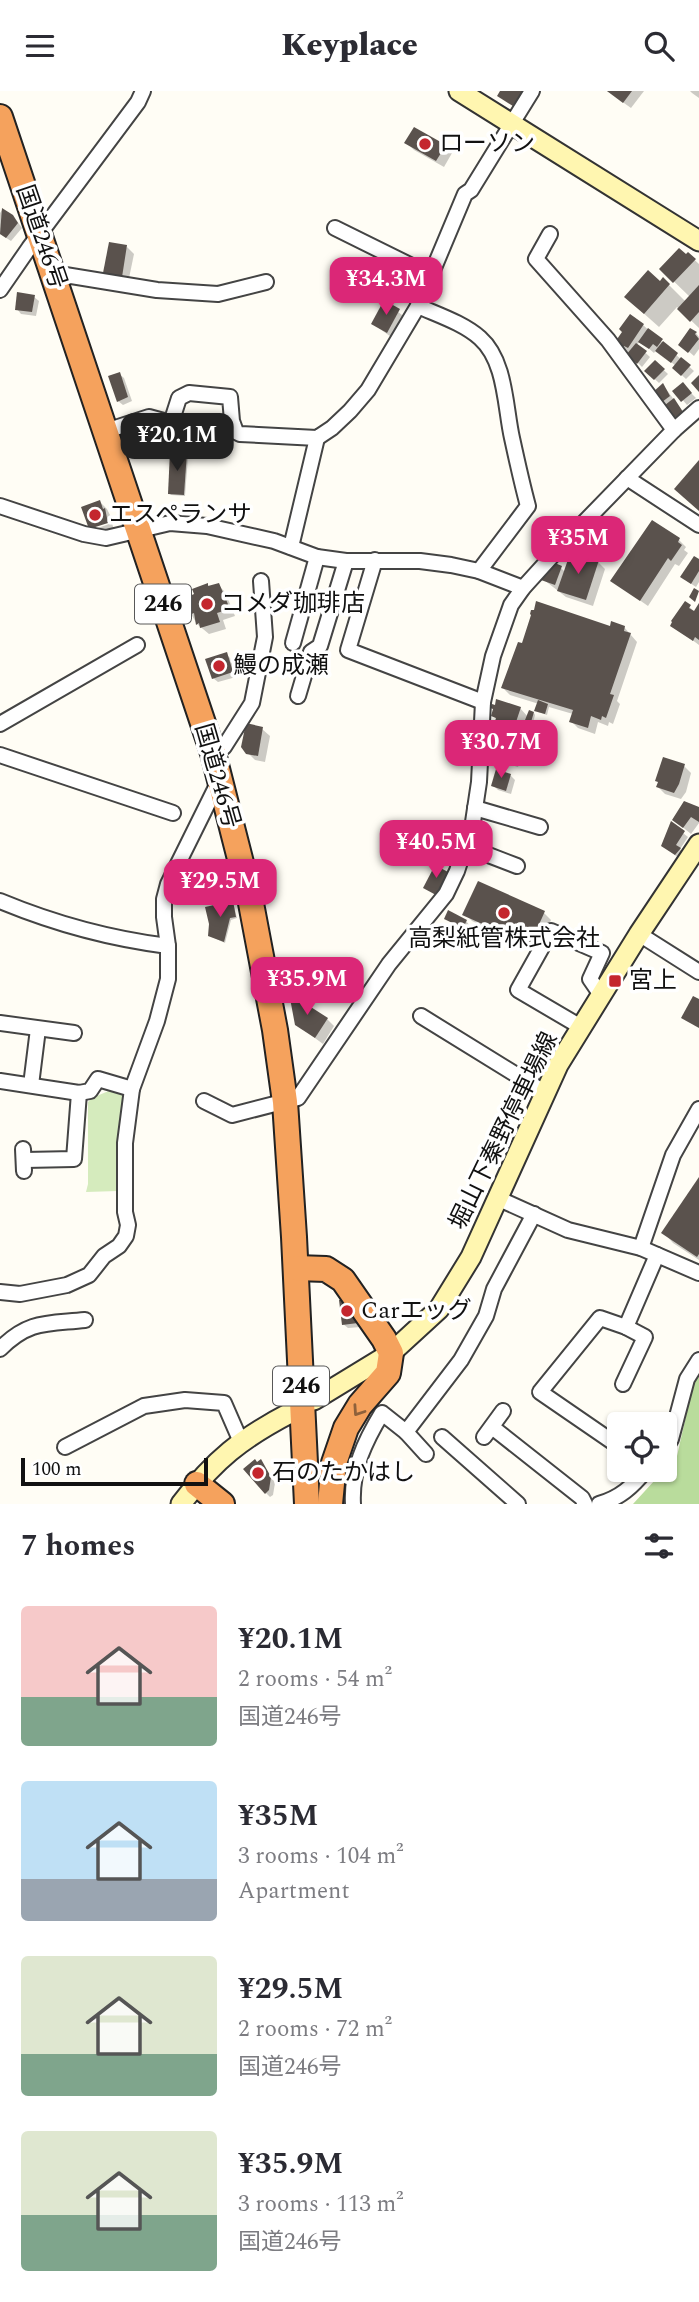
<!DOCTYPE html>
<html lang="en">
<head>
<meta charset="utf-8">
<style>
	:root { --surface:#fff; --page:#f7f7f7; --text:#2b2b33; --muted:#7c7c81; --accent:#db2777 }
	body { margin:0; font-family:Spectral,"Noto Sans JP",serif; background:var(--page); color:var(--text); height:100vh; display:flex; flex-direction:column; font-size:26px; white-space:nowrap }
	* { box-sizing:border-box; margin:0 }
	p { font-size:23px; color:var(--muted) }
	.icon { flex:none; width:38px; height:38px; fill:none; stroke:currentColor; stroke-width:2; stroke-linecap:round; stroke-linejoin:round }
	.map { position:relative; height:1413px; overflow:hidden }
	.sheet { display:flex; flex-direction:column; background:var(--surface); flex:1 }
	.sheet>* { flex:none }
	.tools { position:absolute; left:607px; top:1321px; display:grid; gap:14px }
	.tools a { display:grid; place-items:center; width:70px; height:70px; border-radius:7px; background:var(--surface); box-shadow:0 2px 5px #0004; font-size:35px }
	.scale { position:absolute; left:21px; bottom:18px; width:187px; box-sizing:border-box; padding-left:7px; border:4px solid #111; border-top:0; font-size:19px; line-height:24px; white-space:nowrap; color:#111; -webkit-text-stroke:5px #fff; paint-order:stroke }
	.price { position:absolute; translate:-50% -60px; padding:0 16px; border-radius:14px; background:var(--accent); color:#fff; font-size:23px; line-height:46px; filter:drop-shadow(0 2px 4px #0008) }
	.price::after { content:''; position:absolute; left:50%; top:42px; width:21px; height:16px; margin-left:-10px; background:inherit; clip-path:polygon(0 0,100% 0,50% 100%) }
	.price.current { background:#222; color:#fff }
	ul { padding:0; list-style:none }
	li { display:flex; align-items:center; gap:21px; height:175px; padding:0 21px }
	li span { display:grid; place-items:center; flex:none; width:196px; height:140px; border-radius:7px; color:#555 }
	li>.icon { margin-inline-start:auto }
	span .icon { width:84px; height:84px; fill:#fffc; stroke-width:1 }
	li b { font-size:30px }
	h2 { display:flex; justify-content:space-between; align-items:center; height:84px; padding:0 21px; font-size:30px }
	header { display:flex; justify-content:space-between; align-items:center; height:91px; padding:0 21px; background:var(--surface); font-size:32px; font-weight:800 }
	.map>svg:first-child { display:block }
	.green { fill:#d5ebbd }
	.forest { fill:#b9dc9c }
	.shadow { fill:#0003 }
	.building { fill:#5a524d }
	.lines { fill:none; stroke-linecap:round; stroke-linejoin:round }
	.street-casing { stroke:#444; stroke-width:18 }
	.secondary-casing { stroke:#333; stroke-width:23 }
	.highway-casing { stroke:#222; stroke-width:28 }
	.street { stroke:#fff; stroke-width:14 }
	.secondary { stroke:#fff6b0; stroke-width:19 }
	.highway { stroke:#f5a25d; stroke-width:24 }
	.oneway { stroke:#8e613b }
	.poi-dot { fill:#c4262e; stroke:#fff; stroke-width:2.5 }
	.labels { text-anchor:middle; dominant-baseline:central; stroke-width:7; stroke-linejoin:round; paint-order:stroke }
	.shield { fill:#fff; stroke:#585858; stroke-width:2 }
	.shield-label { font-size:23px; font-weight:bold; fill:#111 }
	.poi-label { font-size:24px; fill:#111; stroke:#fff; text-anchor:start }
	.street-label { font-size:24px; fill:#111; stroke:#fff }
</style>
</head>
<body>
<header><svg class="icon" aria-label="menu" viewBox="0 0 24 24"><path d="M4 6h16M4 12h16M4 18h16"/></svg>Keyplace<svg class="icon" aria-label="search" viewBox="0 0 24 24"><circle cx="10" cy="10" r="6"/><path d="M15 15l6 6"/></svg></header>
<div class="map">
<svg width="699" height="1413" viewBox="0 0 699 1413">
	<rect width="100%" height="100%" fill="#fffdf5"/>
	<polygon class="green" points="111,999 124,1003 126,1008 118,1100 86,1101 88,1093 88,1011 92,1007"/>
	<polygon class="forest" points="699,1280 699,1413 633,1413 677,1365 695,1285"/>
	<g class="shadow">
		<polygon points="502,0 534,0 521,21 499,4"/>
		<polygon points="607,0 644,0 631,17"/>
		<polygon points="690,0 699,0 699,7 692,2"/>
		<polygon points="407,52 445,55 452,62 444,76 414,59"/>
		<polygon points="2,119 17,130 22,137 11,150 0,143 0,122"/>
		<polygon points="127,156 134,163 128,192 112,189 105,181"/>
		<polygon points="688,163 699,173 699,237 677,216 659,236 641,220 663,188 686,211 690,206 661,178"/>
		<polygon points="34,206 39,210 36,225 21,223 17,218"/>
		<polygon points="385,211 406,227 394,248 373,233"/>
		<polygon points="643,234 694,280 686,288 674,277 676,275 656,259 654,262 640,250 637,254 650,266 642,276 621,255"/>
		<polygon points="696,242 699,246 699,258 694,265 680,253"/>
		<polygon points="655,271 668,283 659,292 646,280"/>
		<polygon points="119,283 124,287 132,310 123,314 118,310"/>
		<polygon points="663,294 687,326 680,330 655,302"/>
		<polygon points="687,298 696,307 687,314 675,300"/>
		<polygon points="186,363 188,365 185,405 171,404 169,402"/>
		<polygon points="100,411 107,418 112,428 92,435 92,439 90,437"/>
		<polygon points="112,432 114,439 98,444 92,439"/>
		<polygon points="679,449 686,456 684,459 688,462 679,475 675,473 648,515 612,490"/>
		<polygon points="699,470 699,491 696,496 687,490"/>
		<polygon points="598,471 605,478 593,515 566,506 544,489 561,477 565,481"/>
		<polygon points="208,494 210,496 218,494 225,501 235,525 223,529 226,538 209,543 197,533 191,523 196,504"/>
		<polygon points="685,512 695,521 699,515 699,554 672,534"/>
		<polygon points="624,536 637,551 617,610 620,613 613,633 609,631 608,635 598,631 595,643 578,637 571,630 573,623 549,616 547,624 538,621 539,613 510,604 503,597 611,537"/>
		<polygon points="226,563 230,567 236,586 218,591 213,587"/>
		<polygon points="520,617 528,626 534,622 535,624 533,632 526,627 516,659 523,664 518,676 502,671 497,667 502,653 492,645 497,629 493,624"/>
		<polygon points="262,638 270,645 265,671 255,669 247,661"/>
		<polygon points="684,675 691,682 686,701 681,708 665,703 658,696"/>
		<polygon points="497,680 511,685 515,689 511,703 498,699 493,694"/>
		<polygon points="699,719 699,732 691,743 674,729"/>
		<polygon points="683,742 688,746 680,758 684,763 680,768 663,755"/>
		<polygon points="447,783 451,787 441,807 425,797"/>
		<polygon points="479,792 544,822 551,829 537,860 472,830 465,823"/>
		<polygon points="233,812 237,827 231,829 225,852 212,846"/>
		<polygon points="446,828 466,830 470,835 467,840"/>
		<polygon points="327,928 334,935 323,953 296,933"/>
		<polygon points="699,1089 699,1169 673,1152 664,1142"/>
		<polygon points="341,1210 361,1236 348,1237 343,1233"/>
		<polygon points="261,1370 275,1392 273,1404 270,1406 266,1402 257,1373"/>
	</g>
	<g class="building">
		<polygon points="500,0 523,0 513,15 497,5"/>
		<polygon points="607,0 632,0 623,12"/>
		<polygon points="414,36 446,54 436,70 404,52"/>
		<polygon points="2,117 13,124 18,132 6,147 0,143"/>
		<polygon points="109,151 127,154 122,186 103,182"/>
		<polygon points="679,157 686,163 688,161 696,168 673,192 659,178"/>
		<polygon points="648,179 660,190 663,186 670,193 644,223 624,206"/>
		<polygon points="699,194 699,221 690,231 677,218"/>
		<polygon points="17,201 35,204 32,221 15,219"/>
		<polygon points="384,209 400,218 387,242 371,233"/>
		<polygon points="630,223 644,233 628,257 624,255 622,257 615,251 622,241 619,238"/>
		<polygon points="648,237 663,248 657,256 653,253 649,258 638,251"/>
		<polygon points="690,237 697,241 695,243 699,248 688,262 678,254"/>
		<polygon points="663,250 678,262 671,272 655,260"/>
		<polygon points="636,252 647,260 637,273 626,264"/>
		<polygon points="681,266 691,274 681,285 672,277"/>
		<polygon points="655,269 665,278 654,289 644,280"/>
		<polygon points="120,281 128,306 117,311 108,285"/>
		<polygon points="699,284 699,301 691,292"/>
		<polygon points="683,291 692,302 681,311 672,300"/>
		<polygon points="663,292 670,305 662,311 652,302"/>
		<polygon points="674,307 683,321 674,327 665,314"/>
		<polygon points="170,360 187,361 184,404 168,403"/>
		<polygon points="699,369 699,420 674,398"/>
		<polygon points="100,409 103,418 105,417 108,432 89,438 81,416"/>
		<polygon points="652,429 680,447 678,451 682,454 671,470 668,467 640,510 610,490"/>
		<polygon points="571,460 599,469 586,509 557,500"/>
		<polygon points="694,465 699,468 699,480 691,493 680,486"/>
		<polygon points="555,472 562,475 555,494 541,489"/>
		<polygon points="208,492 208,495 219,492 230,518 217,522 220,531 200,537 199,532 196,534 194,522 189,524 183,508 194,503 192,498"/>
		<polygon points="694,497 699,500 695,511 689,506"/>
		<polygon points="536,510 610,535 611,530 625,535 624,540 631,542 610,603 614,604 606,627 602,625 601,629 591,625 588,637 569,631 573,619 501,597 518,551 522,552 531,524 530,523 531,519 534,519"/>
		<polygon points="685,510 691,514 689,517 694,520 699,512 699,549 695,546 693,550 670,535 672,531 671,530"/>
		<polygon points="227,561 233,581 212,588 205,568"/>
		<polygon points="496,608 521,616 509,652 490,646 496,627 491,625 493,618 490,617 492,613 495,614"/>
		<polygon points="538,609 548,613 545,623 534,620"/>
		<polygon points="529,619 534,621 531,631 525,629"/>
		<polygon points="246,632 263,636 258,665 246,663 241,656"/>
		<polygon points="500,652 519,658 514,673 495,667"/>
		<polygon points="663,666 685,673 679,693 674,702 656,696 658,691 655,690"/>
		<polygon points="496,678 511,683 506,700 491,695"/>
		<polygon points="684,710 699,716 699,731 691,726 683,737 672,729"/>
		<polygon points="671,730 685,740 676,754 681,757 675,764 661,755"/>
		<polygon points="435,774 448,781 436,804 423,797"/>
		<polygon points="478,790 545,820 530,854 462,824"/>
		<polygon points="233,810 236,826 230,827 224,851 208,845 209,833 205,816"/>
		<polygon points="448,819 467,829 463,837 444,828"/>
		<polygon points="289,902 328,927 315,947 295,934"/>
		<polygon points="693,905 699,908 699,937 681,927"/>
		<polygon points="699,1086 699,1163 697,1166 661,1142"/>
		<polygon points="348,1208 357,1224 358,1232 342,1234 339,1209"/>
		<polygon points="255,1368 257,1371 261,1368 271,1386 269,1399 265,1403 243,1378"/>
	</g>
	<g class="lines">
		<defs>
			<g id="street">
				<polyline points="335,137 430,184"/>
				<polyline points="550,143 536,168 608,249 674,339"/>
				<polyline points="53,182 157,199 218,203 266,191"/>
				<polyline points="0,199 29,157 138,11 143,0"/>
				<path d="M418,215C438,224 463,232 480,247C506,270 505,316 512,347C517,370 522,393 528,415L479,480"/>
				<polyline points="106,340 149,326 171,332 179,307 189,302 230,306 232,330 236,341 240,343 317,347 332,337 350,320 368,299 418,215 465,103 471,99 532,0"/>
				<polyline points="627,387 699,434"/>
				<polyline points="0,415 84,443 106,447 170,432 207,435 274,450 317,466 346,470 420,470 451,474 479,480 523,497"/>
				<polyline points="291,456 317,347"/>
				<polyline points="375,469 348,559 483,611"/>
				<polyline points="293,552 317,466"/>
				<polyline points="298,605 311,561 320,555 346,470"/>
				<polyline points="0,633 137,554"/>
				<polyline points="213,662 224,656 252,612 265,546 261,490"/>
				<polyline points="0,664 173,722"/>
				<polyline points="475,717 540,736"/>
				<polyline points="465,755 517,775"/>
				<path d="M0,810C53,832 112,848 168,855"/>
				<polyline points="639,843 699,881"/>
				<polyline points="421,925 544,1001"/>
				<polyline points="0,932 74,942"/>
				<polyline points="581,936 518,899 551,840 602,862 590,888 601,904"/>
				<polyline points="0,990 79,1002 90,1000 98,988 132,998"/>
				<polyline points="31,994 38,938"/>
				<polyline points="204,1010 232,1024 298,1007 389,873 446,803 457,780 473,731 479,691 483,611 493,565 511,514 523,497 563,453 674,339 699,317"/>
				<polyline points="23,1058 24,1080"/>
				<polyline points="25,1069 74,1068 79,1002"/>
				<polyline points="497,1107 568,1139 641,1157 699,1182"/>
				<polyline points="641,1157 673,1064 699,1018"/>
				<polyline points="0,1201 20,1203 67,1194 89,1184 104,1165 119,1155 126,1145 128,1134 125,1121 125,1052 132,998 157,930 168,888 168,855 164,826 164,808 168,793 219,690"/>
				<polyline points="626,1236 657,1164"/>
				<path d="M0,1258C29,1229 47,1233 85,1229"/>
				<polyline points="492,1336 582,1407 585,1413"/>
				<polyline points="406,1341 426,1363"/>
				<polyline points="442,1346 518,1413"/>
				<polyline points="484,1346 503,1320"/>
				<polyline points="65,1356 144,1315 185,1309 224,1312 241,1351"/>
				<polyline points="620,1356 540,1301 600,1227 626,1236 645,1246 623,1293"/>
				<polyline points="665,1358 671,1348 687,1288 699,1269"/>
				<path d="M353,1413C351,1379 365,1350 382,1322L406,1341L461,1269L486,1225L494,1198L534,1123"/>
				<path d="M599,1413C620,1407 632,1396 646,1379"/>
			</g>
			<g id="secondary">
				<polyline points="459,0 699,150"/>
				<polyline points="314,1309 391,1262 439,1218 471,1166 558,974 639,843 699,753"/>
				<path d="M181,1413C214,1369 242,1347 290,1322"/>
			</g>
			<g id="highway">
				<polyline points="0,26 213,662 250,807 275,939 285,1011 294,1146 307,1413"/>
				<polyline points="296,1177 326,1178 343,1189 384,1248 391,1262 388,1282 360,1314 346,1337 334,1372 330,1413"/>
				<polyline points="197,1393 222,1413"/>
			</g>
		</defs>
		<use href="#street" class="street-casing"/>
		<use href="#secondary" class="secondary-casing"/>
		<use href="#highway" class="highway-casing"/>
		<use href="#street" class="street"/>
		<use href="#secondary" class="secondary"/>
		<use href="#highway" class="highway"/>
	</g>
	<defs><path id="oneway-chevron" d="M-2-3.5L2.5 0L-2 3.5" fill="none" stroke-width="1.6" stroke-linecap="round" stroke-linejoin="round" transform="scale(1.75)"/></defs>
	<use class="oneway" href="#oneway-chevron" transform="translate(358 1320) rotate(124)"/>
	<g class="poi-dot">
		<circle cx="425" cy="53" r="7"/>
		<circle cx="95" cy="424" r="7"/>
		<circle cx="207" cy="513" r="7"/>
		<circle cx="219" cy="575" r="7"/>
		<circle cx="504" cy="822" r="7"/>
		<rect x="608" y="883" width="14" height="14" rx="3.5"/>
		<circle cx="347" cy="1220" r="7"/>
		<circle cx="258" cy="1382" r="7"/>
	</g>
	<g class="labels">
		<g class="shield">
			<rect x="135" y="493.5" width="56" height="39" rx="5"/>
			<rect x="273" y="1275.5" width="56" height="39" rx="5"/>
		</g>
		<g class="shield-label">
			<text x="163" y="513">246</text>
			<text x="301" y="1295">246</text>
		</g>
		<g class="poi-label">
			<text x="439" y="53">ローソン</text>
			<text x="109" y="424">エスペランサ</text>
			<text x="221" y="513">コメダ珈琲店</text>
			<text x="233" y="575">鰻の成瀬</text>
			<text x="504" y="848" text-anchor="middle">高梨紙管株式会社</text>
			<text x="629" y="890">宮上</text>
			<text x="361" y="1220">Carエッグ</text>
			<text x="272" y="1382">石のたかはし</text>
		</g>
		<g class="street-label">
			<text transform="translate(41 146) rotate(71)">国道246号</text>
			<text transform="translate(217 685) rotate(74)">国道246号</text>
			<text transform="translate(504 1040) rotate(-64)">堀山下秦野停車場線</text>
		</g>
	</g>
</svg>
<div class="tools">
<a><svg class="icon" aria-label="locate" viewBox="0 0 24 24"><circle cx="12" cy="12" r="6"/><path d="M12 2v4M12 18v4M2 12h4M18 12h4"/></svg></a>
</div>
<div class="scale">100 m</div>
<b class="price" style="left:386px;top:226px">¥34.3M</b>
<b class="price current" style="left:177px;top:382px">¥20.1M</b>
<b class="price" style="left:578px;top:485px">¥35M</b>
<b class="price" style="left:501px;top:689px">¥30.7M</b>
<b class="price" style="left:436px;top:789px">¥40.5M</b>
<b class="price" style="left:220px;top:828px">¥29.5M</b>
<b class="price" style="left:307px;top:926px">¥35.9M</b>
</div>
<section class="sheet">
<h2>7 homes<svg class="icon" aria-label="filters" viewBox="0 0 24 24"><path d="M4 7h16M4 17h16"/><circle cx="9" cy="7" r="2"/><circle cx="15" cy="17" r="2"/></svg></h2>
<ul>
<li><span style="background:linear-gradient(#f6c9c9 65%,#7fa58c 0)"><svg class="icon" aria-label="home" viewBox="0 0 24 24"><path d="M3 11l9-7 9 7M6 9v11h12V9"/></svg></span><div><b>¥20.1M</b><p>2 rooms · 54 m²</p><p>国道246号</p></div></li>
<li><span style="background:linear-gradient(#bfe0f5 70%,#9aa5b1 0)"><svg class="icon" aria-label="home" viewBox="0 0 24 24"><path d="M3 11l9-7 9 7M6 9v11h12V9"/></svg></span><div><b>¥35M</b><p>3 rooms · 104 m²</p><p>Apartment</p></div></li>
<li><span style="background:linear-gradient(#dfe7d0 70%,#7fa58c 0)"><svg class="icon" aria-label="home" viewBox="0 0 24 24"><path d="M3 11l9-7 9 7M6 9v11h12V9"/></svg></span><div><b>¥29.5M</b><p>2 rooms · 72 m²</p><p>国道246号</p></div></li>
<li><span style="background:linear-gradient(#dfe7d0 60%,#7fa58c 0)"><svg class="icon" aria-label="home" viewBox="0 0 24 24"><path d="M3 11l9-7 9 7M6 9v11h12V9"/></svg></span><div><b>¥35.9M</b><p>3 rooms · 113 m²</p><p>国道246号</p></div></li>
</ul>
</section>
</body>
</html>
